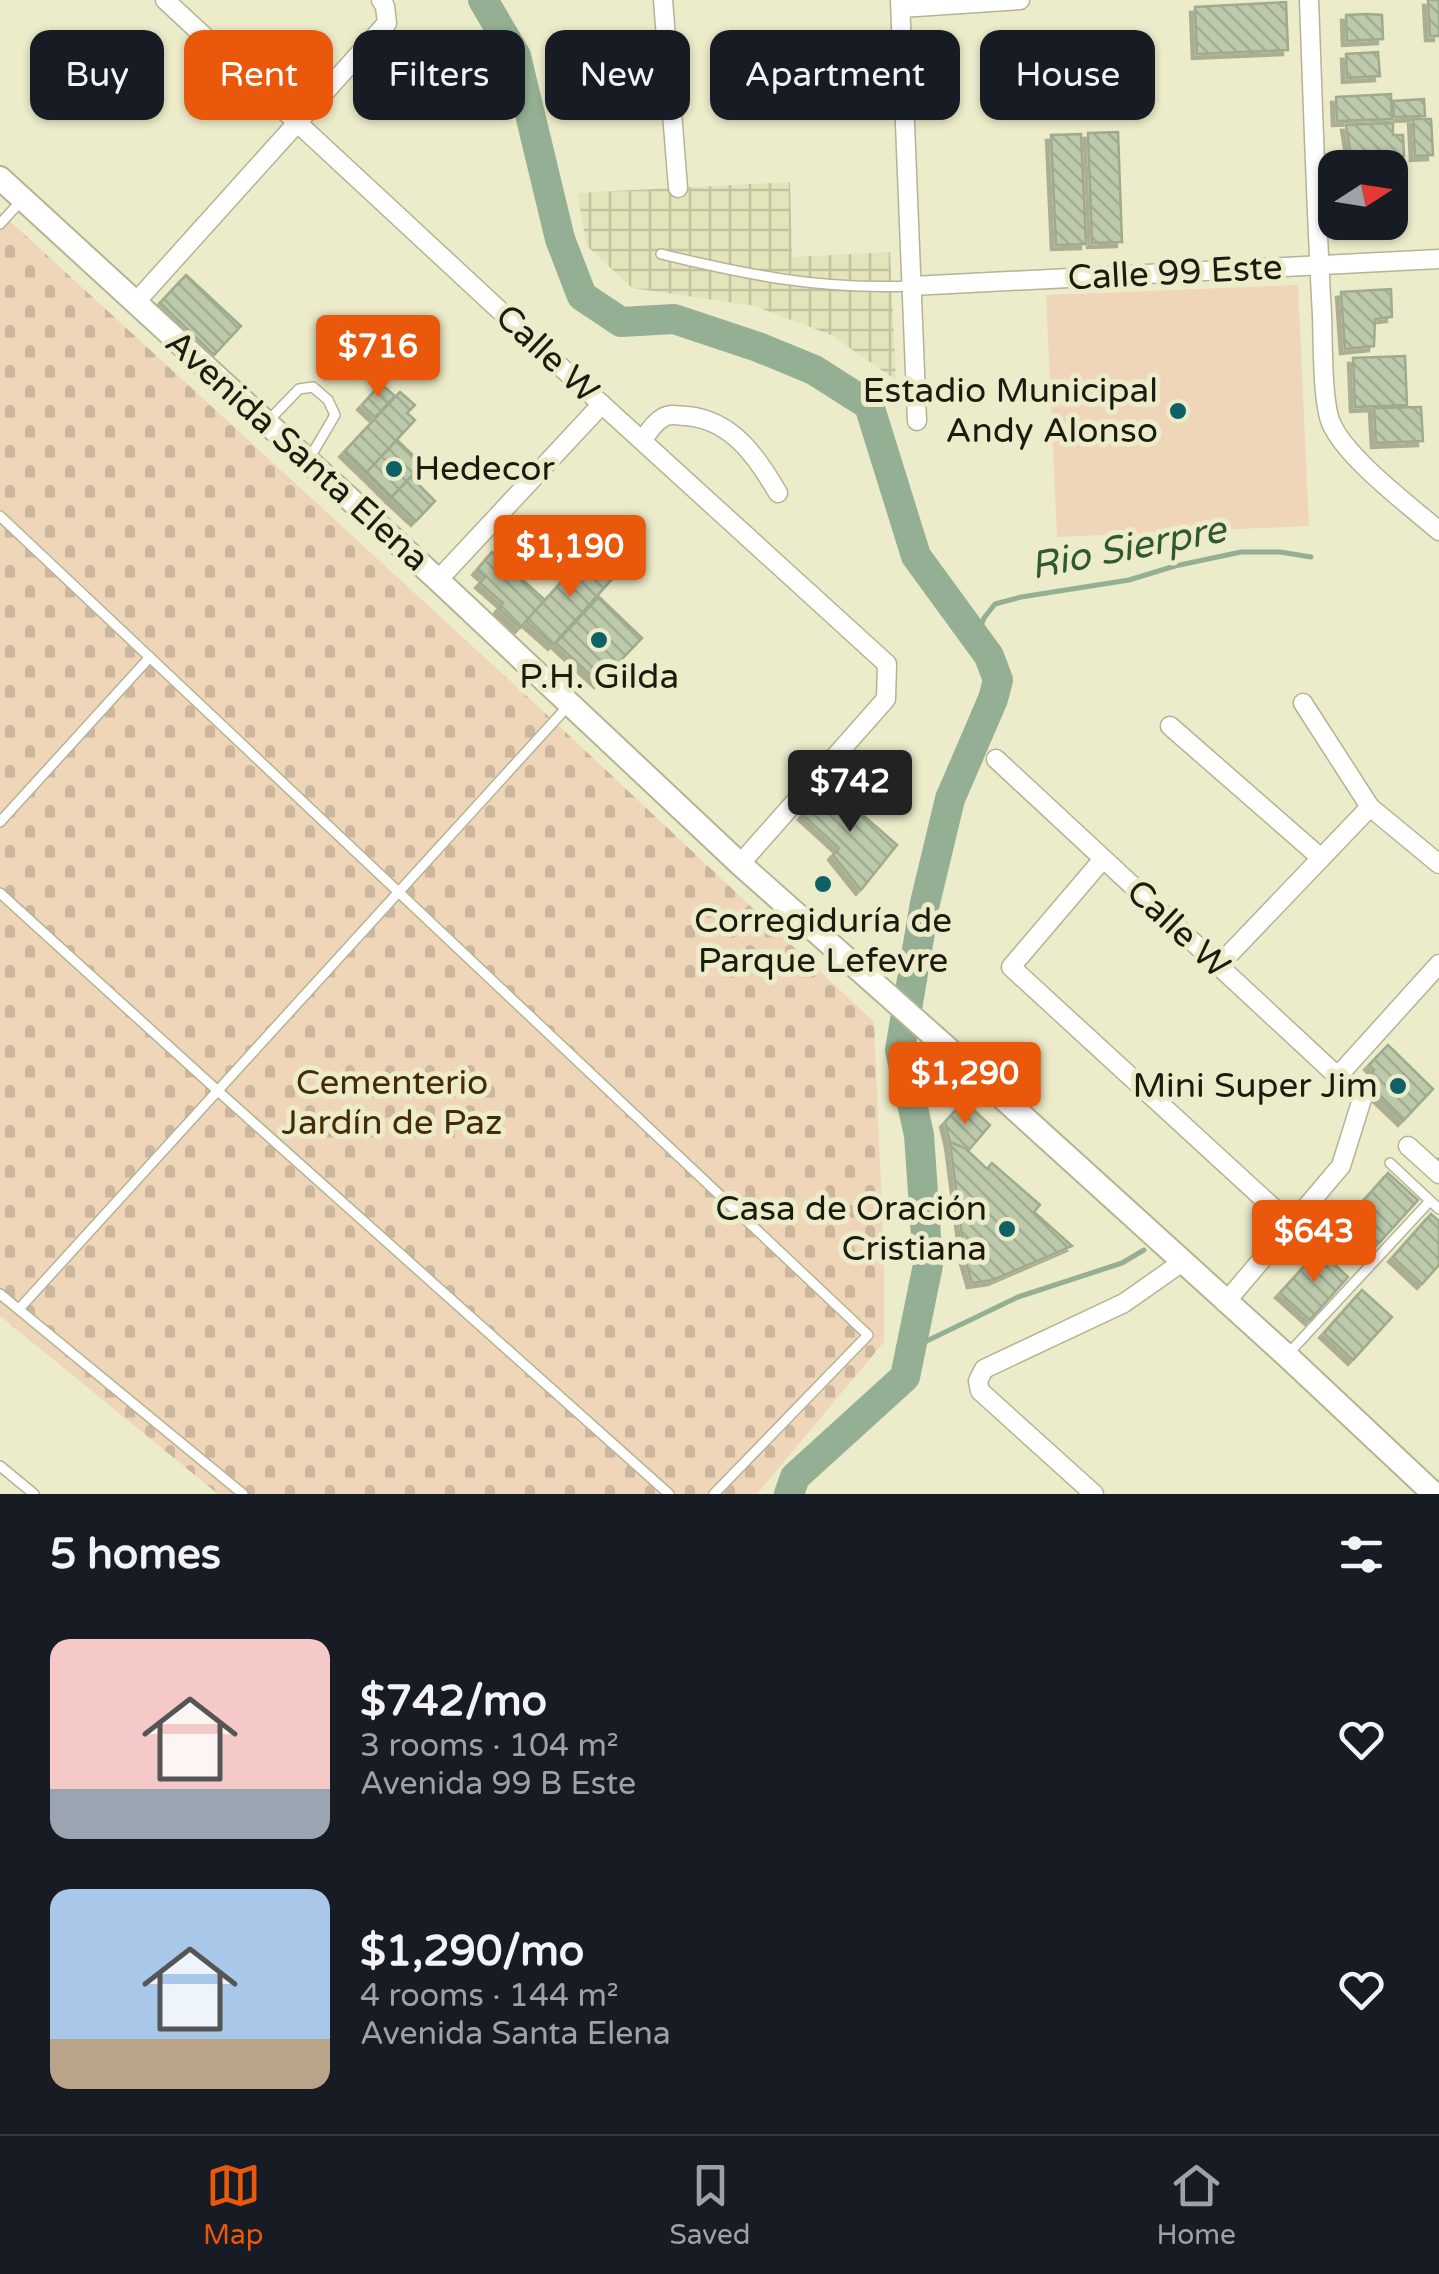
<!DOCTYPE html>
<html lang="en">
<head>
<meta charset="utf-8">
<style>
	:root { --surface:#171b24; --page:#20242c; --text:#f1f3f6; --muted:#9ea1a6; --line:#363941; --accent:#ea580c }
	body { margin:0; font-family:"Varela Round",sans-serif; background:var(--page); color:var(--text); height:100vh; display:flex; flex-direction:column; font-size:38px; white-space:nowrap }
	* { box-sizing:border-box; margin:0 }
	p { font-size:32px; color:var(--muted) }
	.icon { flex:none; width:55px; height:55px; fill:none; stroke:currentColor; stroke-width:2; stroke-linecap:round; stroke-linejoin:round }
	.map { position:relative; height:1494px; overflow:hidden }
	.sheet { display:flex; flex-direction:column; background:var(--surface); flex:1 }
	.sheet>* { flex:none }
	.guide { position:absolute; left:30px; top:30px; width:1380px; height:90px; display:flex; gap:20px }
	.needle { width:65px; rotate:78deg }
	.controls { position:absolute; left:1318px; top:150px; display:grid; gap:20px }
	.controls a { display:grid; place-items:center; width:90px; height:90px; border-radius:20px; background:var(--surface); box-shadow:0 2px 8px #0004; font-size:50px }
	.price { position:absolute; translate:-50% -85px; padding:0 22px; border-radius:10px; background:var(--accent); color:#fff; font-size:32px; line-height:65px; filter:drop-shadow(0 2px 5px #0008) }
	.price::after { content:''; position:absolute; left:50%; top:60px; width:30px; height:22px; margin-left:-15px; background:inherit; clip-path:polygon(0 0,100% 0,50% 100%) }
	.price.on { background:#222; color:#fff }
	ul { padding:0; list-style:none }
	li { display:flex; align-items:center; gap:30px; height:250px; padding:0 50px }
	li span { display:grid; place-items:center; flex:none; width:280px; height:200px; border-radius:20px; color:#555 }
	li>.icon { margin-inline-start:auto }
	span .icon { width:120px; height:120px; fill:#fffc; stroke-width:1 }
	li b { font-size:42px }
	h2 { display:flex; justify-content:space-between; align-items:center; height:120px; padding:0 50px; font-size:42px }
	.chip { padding:0 35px; border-radius:20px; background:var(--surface); box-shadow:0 2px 8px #0004; font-size:35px; line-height:90px }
	.chip.on { background:var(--accent); color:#fff }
	.menu { display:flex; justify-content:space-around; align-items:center; height:140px; border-top:2px solid var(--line); background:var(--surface); font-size:28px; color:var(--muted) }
	.menu a { display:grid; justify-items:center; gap:5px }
	.menu .on { color:var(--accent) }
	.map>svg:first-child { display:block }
	.industrial { fill:url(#industrial-grid) }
	.green { fill:#efd6b9 }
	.cemetery { fill:url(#cemetery-stones) }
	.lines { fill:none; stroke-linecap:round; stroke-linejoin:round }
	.stream { stroke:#94af94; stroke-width:5 }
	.river { stroke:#94af94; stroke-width:30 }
	.building { fill:url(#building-back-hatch); stroke:#9eab8d; stroke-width:2.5; filter:url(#shadow) }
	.service-casing { stroke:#b4b494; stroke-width:12 }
	.minor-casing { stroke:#b4b494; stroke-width:21 }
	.tertiary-casing { stroke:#b4b494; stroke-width:26 }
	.service { stroke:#fff; stroke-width:9 }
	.minor { stroke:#fff; stroke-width:18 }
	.tertiary { stroke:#fff; stroke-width:22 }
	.poi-dot { fill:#106165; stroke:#ececca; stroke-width:4 }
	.labels { text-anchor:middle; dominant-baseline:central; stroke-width:10; stroke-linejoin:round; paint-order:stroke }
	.street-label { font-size:35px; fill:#1b1b0f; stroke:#ececca }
	.poi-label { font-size:35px; fill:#1b1b0f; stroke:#ececca; text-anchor:end }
	.park-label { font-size:35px; fill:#462c05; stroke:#ececca }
	.water-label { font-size:38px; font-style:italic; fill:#305931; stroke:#ececca }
</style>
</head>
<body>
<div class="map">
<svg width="1439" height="1494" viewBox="0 0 1439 1494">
	<defs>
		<pattern id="industrial-grid" width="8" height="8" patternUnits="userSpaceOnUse" patternTransform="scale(2.5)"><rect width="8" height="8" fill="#e4e4ba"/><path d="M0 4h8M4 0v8" fill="none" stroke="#c3c39f"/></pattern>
		<pattern id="cemetery-stones" width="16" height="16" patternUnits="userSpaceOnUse" patternTransform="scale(2.5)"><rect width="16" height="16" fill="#efd6b9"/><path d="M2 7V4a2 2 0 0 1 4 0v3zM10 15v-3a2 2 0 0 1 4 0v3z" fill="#ccb79e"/></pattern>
		<pattern id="building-back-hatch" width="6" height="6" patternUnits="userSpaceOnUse" patternTransform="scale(2.5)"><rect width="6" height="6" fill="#bcc9ab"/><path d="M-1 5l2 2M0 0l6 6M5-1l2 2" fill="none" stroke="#a1ac92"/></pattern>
		<filter id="shadow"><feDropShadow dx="-5" dy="5" stdDeviation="0" flood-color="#0004"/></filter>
	</defs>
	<rect width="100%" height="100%" fill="#ececca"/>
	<polygon class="industrial" points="790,182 792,257 890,252 896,380 831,335 755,306 632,288 587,246 577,193"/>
	<polygon class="green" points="1298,285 1309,526 1057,537 1046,295"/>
	<polygon class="cemetery" points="0,212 543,711 874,1022 884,1255 884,1342 757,1494 218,1494 0,1316"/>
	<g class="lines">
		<g class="stream">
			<polyline points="976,638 984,618 995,604 1021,597 1129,580 1175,566 1241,552 1280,552 1311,557"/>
			<polyline points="1438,1160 1439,1160"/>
			<polyline points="910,1349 1018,1297 1122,1263 1144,1250"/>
		</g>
		<polyline class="river" points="483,0 516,56 560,239 582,296 621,322 674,319 758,347 814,370 869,405 916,556 989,656 998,680 993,699 950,799 925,903 900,1050 919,1135 928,1265 905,1377 795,1477 789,1494"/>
	</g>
	<g class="building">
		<polygon points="1428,0 1439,0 1439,36 1430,36"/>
		<polygon points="1286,2 1288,50 1197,54 1195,7"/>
		<polygon points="1367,14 1382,15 1383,39 1347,41 1346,15"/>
		<polygon points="1378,52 1380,76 1347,78 1346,54"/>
		<polygon points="1391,94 1392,119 1337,121 1336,97"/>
		<polygon points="1424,99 1425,116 1394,117 1393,101"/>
		<polygon points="1413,119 1431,119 1433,155 1415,156"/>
		<polygon points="1393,123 1393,135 1403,135 1404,156 1351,156 1346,125"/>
		<polygon points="1118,132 1122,242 1092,243 1088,133"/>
		<polygon points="1081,134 1086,244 1056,245 1051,135"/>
		<polygon points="1390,197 1393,197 1395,228 1343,231 1343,222 1390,222"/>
		<polygon points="186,275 241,326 214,355 160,303"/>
		<polygon points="1391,289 1392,317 1375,319 1374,346 1345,349 1341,292"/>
		<polygon points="1405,356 1407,405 1355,407 1353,358"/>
		<polygon points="381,384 395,396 375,417 362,405"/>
		<polygon points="400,392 415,405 407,413 415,420 366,473 344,452"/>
		<polygon points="1421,407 1423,441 1376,443 1374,408"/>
		<polygon points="397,440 422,464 391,498 366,473"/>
		<polygon points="411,477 435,501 416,521 391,498"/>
		<polygon points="492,552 545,600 520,628 499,609 503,603 480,583 485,577 477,570"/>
		<polygon points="587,554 613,578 553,645 526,621"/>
		<polygon points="599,597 642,638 599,683 556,643"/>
		<polygon points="826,783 897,845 861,890 833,855 839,848 803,815"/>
		<polygon points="1388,1045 1433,1089 1403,1121 1362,1082 1374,1070 1369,1065"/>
		<polygon points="964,1101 990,1125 968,1151 950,1142 945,1122"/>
		<polygon points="950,1142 965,1148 987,1169 992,1163 1040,1205 1034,1212 1072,1246 993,1280 972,1283 965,1259"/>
		<polygon points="1388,1173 1418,1200 1379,1243 1349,1217"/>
		<polygon points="1431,1214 1439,1221 1439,1265 1422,1284 1393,1257"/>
		<polygon points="1319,1250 1348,1277 1310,1320 1280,1293"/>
		<polygon points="1362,1290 1392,1317 1353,1360 1324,1333"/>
	</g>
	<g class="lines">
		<defs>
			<g id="service">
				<polyline points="0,224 21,201"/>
				<path d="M661,254C747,275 822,290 912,286"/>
				<polyline points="269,420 299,389 313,387 328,400 335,415 309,459"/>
				<polyline points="0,516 868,1335 714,1494"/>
				<polyline points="0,822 150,657"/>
				<polyline points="0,893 218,1091 669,1494"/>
				<polyline points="1390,1163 1439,1209"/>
				<polyline points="0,1294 243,1494"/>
				<polyline points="19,1309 568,706"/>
				<polyline points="1288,1354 1430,1201"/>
				<polyline points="0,1466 34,1494"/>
			</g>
			<g id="minor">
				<polyline points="165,0 551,358 887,664 886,699 740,864"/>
				<polyline points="663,0 678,188"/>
				<polyline points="900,0 917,421"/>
				<path d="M1309,0C1313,105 1316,210 1322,315C1323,341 1322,401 1331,423C1346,458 1409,505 1439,531"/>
				<polyline points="901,8 1020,0"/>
				<polyline points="912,286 1439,259"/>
				<polyline points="135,303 387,23 385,6 381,0"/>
				<path d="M643,440C648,432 656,421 664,417C671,413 680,416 687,416C732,420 757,457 778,493"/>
				<polyline points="438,580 602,404"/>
				<polyline points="1303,703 1370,807 1439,864"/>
				<polyline points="1170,726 1321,858"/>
				<polyline points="996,759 1362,1099 1341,1166 1225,1303"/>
				<polyline points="1103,859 1011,967 1292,1225"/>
				<polyline points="1218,966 1370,807"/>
				<polyline points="1337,1077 1439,964"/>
				<polyline points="1408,1146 1439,1174"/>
				<polyline points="1094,1494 980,1391 978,1381 984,1369 1124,1303 1181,1263"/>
			</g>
			<polyline id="tertiary" points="0,178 438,580 740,864 963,1062 1287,1356 1434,1494"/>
		</defs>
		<use href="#service" class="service-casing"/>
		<use href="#minor" class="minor-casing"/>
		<use href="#tertiary" class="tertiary-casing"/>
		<use href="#service" class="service"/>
		<use href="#minor" class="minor"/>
		<use href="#tertiary" class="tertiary"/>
	</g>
	<g class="poi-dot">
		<circle cx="1178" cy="411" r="10"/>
		<circle cx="394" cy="469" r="10"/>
		<circle cx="599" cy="640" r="10"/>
		<circle cx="823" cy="884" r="10"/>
		<circle cx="1398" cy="1086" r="10"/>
		<circle cx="1007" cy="1229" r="10"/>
	</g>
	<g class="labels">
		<g class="street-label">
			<text transform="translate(1175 273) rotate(-3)">Calle 99 Este</text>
			<text transform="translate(547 354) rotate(43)">Calle W</text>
			<text transform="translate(297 451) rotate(42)">Avenida Santa Elena</text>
			<text transform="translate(1178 929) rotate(43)">Calle W</text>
		</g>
		<g class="poi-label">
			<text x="1158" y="391">Estadio Municipal<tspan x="1158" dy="40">Andy Alonso</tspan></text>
			<text x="414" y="469" text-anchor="start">Hedecor</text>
			<text x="599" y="677" text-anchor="middle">P.H. Gilda</text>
			<text x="823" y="921" text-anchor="middle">Corregiduría de<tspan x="823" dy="40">Parque Lefevre</tspan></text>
			<text x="1378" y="1086">Mini Super Jim</text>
			<text x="987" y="1209">Casa de Oración<tspan x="987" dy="40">Cristiana</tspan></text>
		</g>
		<g class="park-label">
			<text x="392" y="1083">Cementerio<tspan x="392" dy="40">Jardín de Paz</tspan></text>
		</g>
		<g class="water-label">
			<text transform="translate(1128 548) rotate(-11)">Rio Sierpre</text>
		</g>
	</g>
</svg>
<div class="controls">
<a><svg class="needle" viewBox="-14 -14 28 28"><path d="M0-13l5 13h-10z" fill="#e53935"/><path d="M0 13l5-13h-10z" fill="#9ea1a6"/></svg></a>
</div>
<b class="price" style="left:378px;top:400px">$716</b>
<b class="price" style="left:570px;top:600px">$1,190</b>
<b class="price on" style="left:850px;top:835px">$742</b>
<b class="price" style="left:965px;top:1127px">$1,290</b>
<b class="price" style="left:1314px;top:1285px">$643</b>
<div class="guide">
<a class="chip">Buy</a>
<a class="chip on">Rent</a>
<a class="chip">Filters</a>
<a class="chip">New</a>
<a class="chip">Apartment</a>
<a class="chip">House</a>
</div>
</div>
<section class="sheet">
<h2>5 homes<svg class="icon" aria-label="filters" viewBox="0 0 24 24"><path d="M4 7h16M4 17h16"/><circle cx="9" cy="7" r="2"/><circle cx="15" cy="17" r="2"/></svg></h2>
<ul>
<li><span style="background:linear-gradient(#f6c9c9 75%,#9aa5b1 0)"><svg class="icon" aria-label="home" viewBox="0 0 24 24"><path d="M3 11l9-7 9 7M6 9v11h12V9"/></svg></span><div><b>$742/mo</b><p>3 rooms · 104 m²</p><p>Avenida 99 B Este</p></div><svg class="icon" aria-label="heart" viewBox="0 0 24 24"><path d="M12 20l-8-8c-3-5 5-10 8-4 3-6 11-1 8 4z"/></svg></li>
<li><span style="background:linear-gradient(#a9c7e8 75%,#b9a48a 0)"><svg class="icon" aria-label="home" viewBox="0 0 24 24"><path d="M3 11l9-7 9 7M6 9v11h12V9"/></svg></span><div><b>$1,290/mo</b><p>4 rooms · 144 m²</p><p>Avenida Santa Elena</p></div><svg class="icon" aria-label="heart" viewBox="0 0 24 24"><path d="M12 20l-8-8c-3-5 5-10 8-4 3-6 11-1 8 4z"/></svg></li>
</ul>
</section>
<nav class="menu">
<a class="on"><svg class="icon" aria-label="map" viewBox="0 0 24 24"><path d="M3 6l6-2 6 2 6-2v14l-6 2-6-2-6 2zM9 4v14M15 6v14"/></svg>Map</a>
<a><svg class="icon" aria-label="saved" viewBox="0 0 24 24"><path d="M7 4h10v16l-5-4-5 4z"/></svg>Saved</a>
<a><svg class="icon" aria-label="home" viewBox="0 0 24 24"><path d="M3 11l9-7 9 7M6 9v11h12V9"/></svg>Home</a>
</nav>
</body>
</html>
